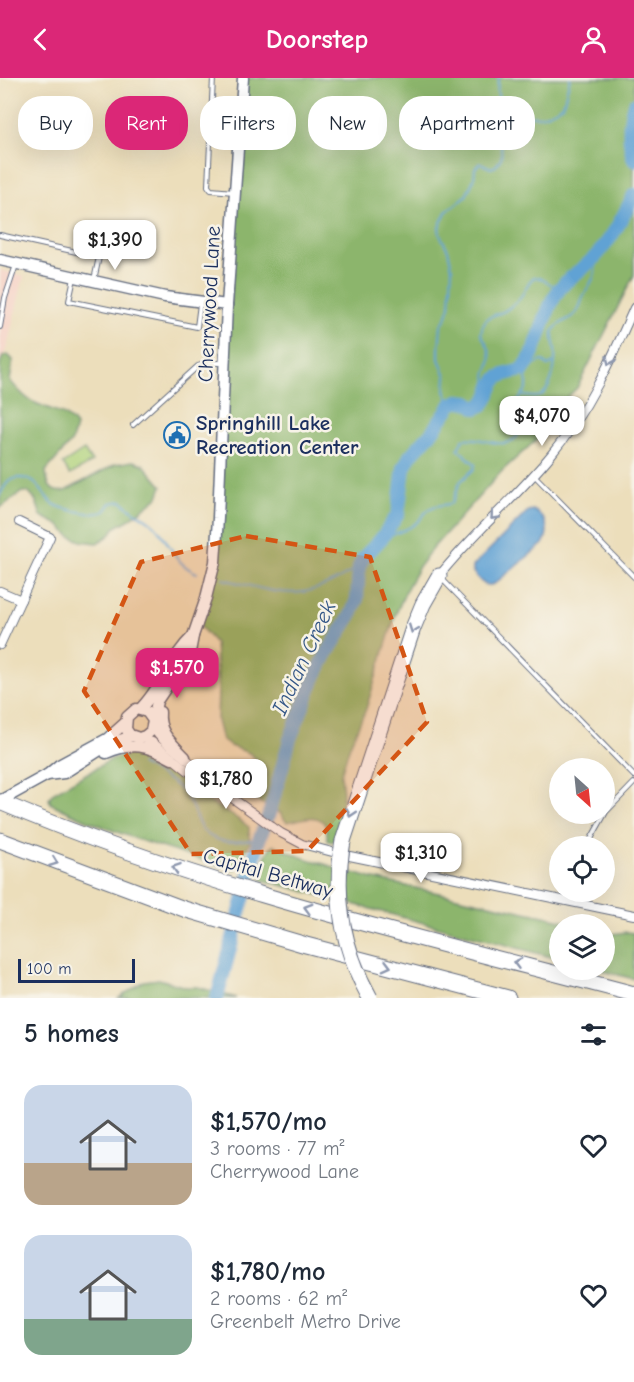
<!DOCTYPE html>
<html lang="en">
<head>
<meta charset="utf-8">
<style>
	:root { --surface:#fff; --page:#f6f6f7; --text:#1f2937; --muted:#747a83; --accent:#db2777 }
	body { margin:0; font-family:"Comic Neue",sans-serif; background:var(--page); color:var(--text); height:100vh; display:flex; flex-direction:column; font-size:22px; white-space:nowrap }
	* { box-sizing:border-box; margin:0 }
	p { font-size:20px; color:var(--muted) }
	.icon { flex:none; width:33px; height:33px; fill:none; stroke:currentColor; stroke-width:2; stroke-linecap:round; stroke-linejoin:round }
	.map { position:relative; height:920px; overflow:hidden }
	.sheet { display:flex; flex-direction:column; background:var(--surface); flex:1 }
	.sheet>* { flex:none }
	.banner { position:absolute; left:18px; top:18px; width:598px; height:54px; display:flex; gap:12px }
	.needle { width:39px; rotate:153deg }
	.controls { position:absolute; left:549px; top:680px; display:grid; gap:12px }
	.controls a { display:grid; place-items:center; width:66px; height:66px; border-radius:50%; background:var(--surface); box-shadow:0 6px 24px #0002; font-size:30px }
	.scale { position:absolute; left:18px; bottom:15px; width:117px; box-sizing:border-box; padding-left:6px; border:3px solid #1b2f5e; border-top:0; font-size:16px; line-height:21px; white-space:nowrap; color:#1b2f5e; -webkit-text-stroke:4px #f7f3e8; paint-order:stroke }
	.price { position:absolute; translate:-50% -51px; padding:0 14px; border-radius:12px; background:#fff; color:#222; font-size:20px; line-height:39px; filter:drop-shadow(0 2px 3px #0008) }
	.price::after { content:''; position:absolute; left:50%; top:36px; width:18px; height:14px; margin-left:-9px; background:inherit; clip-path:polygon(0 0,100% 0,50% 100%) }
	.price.current { background:var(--accent); color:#fff }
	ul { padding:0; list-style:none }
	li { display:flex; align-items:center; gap:18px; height:150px; padding:0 24px }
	li span { display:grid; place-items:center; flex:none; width:168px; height:120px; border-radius:18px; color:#555 }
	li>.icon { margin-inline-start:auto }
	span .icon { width:72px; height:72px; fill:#fffc; stroke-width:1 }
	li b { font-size:26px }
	h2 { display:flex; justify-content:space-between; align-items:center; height:72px; padding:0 24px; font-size:26px }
	.tag { padding:0 21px; border-radius:24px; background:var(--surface); box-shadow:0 6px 24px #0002; font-size:21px; line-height:54px }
	.tag.current { background:var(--accent); color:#fff }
	header { display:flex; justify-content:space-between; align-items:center; height:78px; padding:0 24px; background:var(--accent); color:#fff; font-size:27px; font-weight:600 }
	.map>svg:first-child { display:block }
	.built { fill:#f6d1c5 }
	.green { fill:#b1d37c; stroke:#66816d; stroke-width:1.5 }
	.forest { fill:#8cb56c; stroke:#547265; stroke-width:1.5 }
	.water { fill:#61a2d4; stroke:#3e6899; stroke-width:1.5 }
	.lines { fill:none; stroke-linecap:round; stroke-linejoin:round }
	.stream { stroke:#61a2d4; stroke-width:2 }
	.river { stroke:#61a2d4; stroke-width:14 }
	.service-casing { stroke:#646c7f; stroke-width:6 }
	.minor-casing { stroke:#646c7f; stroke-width:10 }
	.tertiary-casing { stroke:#646c7f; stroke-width:13 }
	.motorway-casing { stroke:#646c7f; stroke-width:17 }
	.service { stroke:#fff; stroke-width:4 }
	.minor { stroke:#fff; stroke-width:8 }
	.tertiary { stroke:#fff; stroke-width:10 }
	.motorway { stroke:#fff; stroke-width:15 }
	.motorway-bridge-casing { stroke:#646c7f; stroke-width:17; stroke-linecap:butt }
	.motorway-bridge { stroke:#fff; stroke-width:15 }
	.oneway { stroke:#8d97ae }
	.marked { fill:#d45514; fill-opacity:0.2; stroke:#d45514; stroke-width:4.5; stroke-dasharray:12 8; stroke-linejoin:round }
	.labels { text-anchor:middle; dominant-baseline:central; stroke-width:5; stroke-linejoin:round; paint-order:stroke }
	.street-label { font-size:21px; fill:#1b2f5e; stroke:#f7f3e8 }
	.poi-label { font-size:21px; font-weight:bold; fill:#1b2f5e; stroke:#f7f3e8; text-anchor:start }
	.water-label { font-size:22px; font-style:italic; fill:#345787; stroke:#f7f3e8 }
</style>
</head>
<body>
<header><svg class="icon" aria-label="back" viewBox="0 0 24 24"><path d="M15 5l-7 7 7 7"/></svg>Doorstep<svg class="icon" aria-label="person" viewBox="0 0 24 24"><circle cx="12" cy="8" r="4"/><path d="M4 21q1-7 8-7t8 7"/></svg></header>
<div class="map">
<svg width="634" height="920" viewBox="0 0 634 920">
	<rect width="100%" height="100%" fill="#f7f3e8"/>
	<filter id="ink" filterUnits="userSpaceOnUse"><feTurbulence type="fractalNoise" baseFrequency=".0167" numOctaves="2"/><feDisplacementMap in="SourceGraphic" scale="12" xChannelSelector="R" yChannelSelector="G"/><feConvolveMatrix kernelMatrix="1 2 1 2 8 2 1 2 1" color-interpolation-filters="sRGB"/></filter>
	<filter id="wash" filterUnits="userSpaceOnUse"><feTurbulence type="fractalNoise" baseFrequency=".008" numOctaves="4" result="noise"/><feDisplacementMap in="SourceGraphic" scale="24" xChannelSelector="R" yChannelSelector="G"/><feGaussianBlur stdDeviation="1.35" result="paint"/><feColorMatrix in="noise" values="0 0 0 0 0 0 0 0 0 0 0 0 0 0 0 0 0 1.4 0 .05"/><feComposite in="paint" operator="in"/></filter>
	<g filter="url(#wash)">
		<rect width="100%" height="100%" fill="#ecdebb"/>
		<polygon class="built" points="0,192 24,198 7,269 0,286"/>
		<polygon class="green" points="84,372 92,384 70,397 63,386"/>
		<g class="forest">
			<path d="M243,0H634V197L577,310L563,323L544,355L502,393L431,472L420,487L408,508L395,538L366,631L350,667L341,696L343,716L336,759L332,764L328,763C327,759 327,754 326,749C320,732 299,743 287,744C284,742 283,739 281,736C274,728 245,724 250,709C252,703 259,700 265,699L267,696L256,681L249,675L230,668L222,662L217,643L218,613L215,565L198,546L215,484Z"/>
			<path d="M8,277L13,282L10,303C17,310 23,318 31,323C46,331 66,333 76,348L72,363L46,393C47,406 50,416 65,413L116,386L133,383L143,386L162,408L158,419L130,441L114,450L109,458L97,465L81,463L70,458L59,447L41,438L36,423L28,414H22L0,430V286L3,278Z"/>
			<path d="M131,676C161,680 178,702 202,719C217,729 234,737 249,749L250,764L235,792C172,773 109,755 50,725L49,720L54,714L112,681Z"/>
			<path d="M274,767L301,779L370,800L580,846H560L559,881L262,802C263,790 263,774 274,767Z"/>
			<polygon points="627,854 634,855 634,901 596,891 604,891 605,859 612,856"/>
			<polygon points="159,901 186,909 198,909 236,920 119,920 144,903"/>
		</g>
		<path class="water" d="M533,432C546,439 551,452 543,466L494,506C484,510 479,502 473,494V488L528,433Z"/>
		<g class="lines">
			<g class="stream">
				<path d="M499,0C494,15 502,26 502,42"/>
				<path d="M526,299C530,293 534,284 543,283L548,288L554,285"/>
				<path d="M491,314C479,290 494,294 490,275C489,268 484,262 481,256C484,232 497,241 510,229C515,225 521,220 523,215C527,209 528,204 534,199L540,200L559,211"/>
				<path d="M524,318C529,318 538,321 542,317C553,308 556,284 555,271C554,265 552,259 553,253C559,244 568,243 575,236C581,231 580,225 583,219C590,204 599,198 594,180"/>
				<path d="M451,327L445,313L446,298L439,281V271L441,247L446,240L450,228L452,190L448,172L440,157L439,149L446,134L466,118L474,101L475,90L480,85L491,90L496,88C497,86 500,82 501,80C504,68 491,28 518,35C539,41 546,38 563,27L570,0"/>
				<path d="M0,417C5,408 7,401 19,400C36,399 41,414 51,424C58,431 96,439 105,433C107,431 109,427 111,425L122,423C131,434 146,438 156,449C172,467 173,485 197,495"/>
				<path d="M381,461C393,455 406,454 416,445C423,440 425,432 433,429C440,426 446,428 452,425L460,404L474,391L475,386L458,371L463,361C478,358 491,367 505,365C531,361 511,337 517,326C524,310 533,313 522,292"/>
				<path d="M223,501C288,517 300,526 359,489"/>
				<path d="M141,686C155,695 173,702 184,715C200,735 192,756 223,763C236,766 247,760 259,762"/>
			</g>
			<g class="river">
				<path d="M634,26C628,45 628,63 634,82"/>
				<path d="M217,920L259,762L270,733L290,661L314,601L326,577L351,537L357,521L359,489L363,480L381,461L398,436L404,390L410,378L431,355L451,327L458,323L468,324L476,330C492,325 487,309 498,300C505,295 515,294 522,292C541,269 541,238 558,213C567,200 584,191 595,179C612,161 623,139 634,117"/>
			</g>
		</g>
	</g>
	<g filter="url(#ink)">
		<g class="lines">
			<defs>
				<g id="service">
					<polyline points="213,0 208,108 211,112 234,114"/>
					<polyline points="0,157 99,179 94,202"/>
					<polyline points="74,200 69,223 197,249 200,226"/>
					<polyline points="0,249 5,220 16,187"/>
					<polyline points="133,347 198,288 207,285 223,285"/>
					<polyline points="535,398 634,499"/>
					<polyline points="442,501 634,698"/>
					<polyline points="587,768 606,734 634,705"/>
					<polyline points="572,823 574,813"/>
				</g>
				<g id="minor">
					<path d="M439,498C473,455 516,420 551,377C588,333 611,282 634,230"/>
					<polyline points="0,513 21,522"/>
					<polyline points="0,567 50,459 19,444"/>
					<path d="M153,650C168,673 195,682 211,705"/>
					<polyline points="142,660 152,664 196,699 211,705 281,755 302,766 340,776 634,837"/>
				</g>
				<g id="tertiary">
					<polyline points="0,182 165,219 227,227"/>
					<path d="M140,631C162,609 171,579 193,558"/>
					<path d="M160,634C158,655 172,665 185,679"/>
					<polyline points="152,641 147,634 136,631 127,639 126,651 130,657 139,660 145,658 151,653 157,623 190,574 193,558 206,520 215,484 218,440 227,227 243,0"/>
					<path d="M106,675C133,664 147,667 172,681"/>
					<polyline points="47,697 64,695 111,665 132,658"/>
					<polyline points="0,723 47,697 59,687 107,661 125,645"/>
				</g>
				<g id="motorway">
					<path d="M0,724C204,811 421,860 634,916"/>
					<polyline points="0,762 184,831 306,867 508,920"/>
					<polyline points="343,763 413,550 423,526 439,498"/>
				</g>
			</defs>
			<use href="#service" class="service-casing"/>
			<use href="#minor" class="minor-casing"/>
			<use href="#tertiary" class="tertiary-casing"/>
			<use href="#motorway" class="motorway-casing"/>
			<use href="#service" class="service"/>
			<use href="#minor" class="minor"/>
			<use href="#tertiary" class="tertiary"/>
			<use href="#motorway" class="motorway"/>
			<defs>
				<path id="motorway-bridge" d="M343,763C333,819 342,870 370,920"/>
			</defs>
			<use href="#motorway-bridge" class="motorway-bridge-casing"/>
			<use href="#motorway-bridge" class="motorway-bridge"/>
		</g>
		<defs><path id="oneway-chevron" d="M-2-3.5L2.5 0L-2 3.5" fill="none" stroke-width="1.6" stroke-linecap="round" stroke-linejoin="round" transform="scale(1.5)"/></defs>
		<g class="oneway">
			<use href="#oneway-chevron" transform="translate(610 283) rotate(114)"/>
			<use href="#oneway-chevron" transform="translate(494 438) rotate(134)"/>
			<use href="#oneway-chevron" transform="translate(413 551) rotate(110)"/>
			<use href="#oneway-chevron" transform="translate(351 735) rotate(108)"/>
			<use href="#oneway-chevron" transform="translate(54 784) rotate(21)"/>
			<use href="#oneway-chevron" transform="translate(176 790) rotate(-161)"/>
			<use href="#oneway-chevron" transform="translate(308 830) rotate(-164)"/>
			<use href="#oneway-chevron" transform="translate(517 885) rotate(-165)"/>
			<use href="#oneway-chevron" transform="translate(387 888) rotate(15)"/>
		</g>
	</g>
	<path class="marked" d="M246,458L370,479L427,644L307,773L191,776L84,613L141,484Z"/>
	<defs>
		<symbol id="civic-ring" viewBox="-11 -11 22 22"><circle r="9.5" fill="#f7f3e8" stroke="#1f6fb2" stroke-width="1.5"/><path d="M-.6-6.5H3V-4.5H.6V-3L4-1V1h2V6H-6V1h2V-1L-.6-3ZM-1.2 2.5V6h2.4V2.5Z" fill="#1f6fb2"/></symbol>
	</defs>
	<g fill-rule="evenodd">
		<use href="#civic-ring" x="162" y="342" width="30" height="30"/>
	</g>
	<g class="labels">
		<g class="street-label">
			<text transform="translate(209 226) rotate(-87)">Cherrywood Lane</text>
			<text transform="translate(268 795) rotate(16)">Capital Beltway</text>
		</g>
		<g class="poi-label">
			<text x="196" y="345">Springhill Lake<tspan x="196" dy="24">Recreation Center</tspan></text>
		</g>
		<g class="water-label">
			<text transform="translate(304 580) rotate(-65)">Indian Creek</text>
		</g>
	</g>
</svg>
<div class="controls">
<a><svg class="needle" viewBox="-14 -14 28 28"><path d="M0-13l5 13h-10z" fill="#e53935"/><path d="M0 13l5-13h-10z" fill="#747a83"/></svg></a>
<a><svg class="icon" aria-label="locate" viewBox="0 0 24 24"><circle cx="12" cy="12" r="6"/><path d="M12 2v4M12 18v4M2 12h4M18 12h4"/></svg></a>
<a><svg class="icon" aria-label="layers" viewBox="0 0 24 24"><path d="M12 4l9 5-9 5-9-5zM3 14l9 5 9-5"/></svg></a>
</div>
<div class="scale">100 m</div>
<b class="price" style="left:115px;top:193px">$1,390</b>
<b class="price" style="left:542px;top:369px">$4,070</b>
<b class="price current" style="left:177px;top:621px">$1,570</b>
<b class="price" style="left:226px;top:732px">$1,780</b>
<b class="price" style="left:421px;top:806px">$1,310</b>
<div class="banner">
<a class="tag">Buy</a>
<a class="tag current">Rent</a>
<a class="tag">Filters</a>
<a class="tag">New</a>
<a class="tag">Apartment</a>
</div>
</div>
<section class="sheet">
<h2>5 homes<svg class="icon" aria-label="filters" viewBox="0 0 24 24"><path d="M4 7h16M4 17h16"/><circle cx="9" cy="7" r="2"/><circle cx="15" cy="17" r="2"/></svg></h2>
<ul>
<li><span style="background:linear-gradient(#c9d6e8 65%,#b9a48a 0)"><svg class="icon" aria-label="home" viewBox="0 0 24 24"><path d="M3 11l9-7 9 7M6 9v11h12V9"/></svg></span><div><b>$1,570/mo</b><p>3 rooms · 77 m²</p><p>Cherrywood Lane</p></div><svg class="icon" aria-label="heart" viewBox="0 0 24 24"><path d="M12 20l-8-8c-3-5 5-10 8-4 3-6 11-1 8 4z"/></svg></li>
<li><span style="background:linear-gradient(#c9d6e8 70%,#7fa58c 0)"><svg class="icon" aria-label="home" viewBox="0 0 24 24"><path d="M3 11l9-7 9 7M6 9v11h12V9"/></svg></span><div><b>$1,780/mo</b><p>2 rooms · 62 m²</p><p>Greenbelt Metro Drive</p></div><svg class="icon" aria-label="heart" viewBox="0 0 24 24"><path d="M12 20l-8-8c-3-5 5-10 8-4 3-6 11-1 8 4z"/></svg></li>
</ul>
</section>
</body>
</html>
